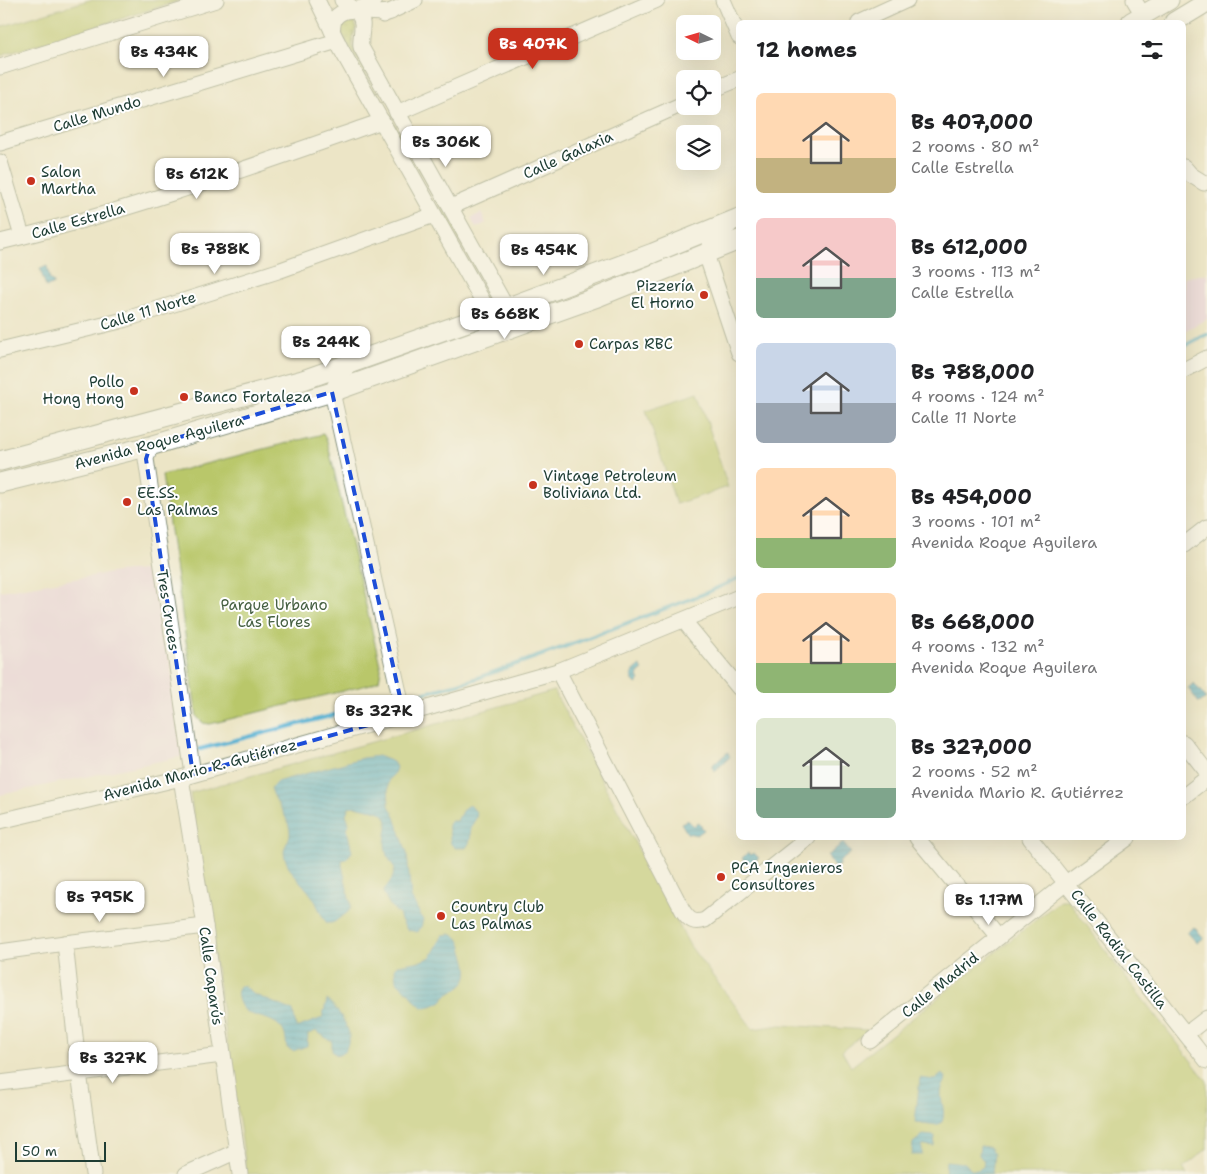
<!DOCTYPE html>
<html lang="en">
<head>
<meta charset="utf-8">
<style>
	:root { --surface:#fff; --page:#f6f6f6; --text:#202124; --muted:#757577; --accent:#c8321e }
	body { margin:0; font-family:"Shantell Sans",sans-serif; background:var(--page); color:var(--text); height:100vh; display:flex; flex-direction:column; font-size:19px; white-space:nowrap }
	* { box-sizing:border-box; margin:0 }
	p { font-size:16px; color:var(--muted) }
	.icon { flex:none; width:28px; height:28px; fill:none; stroke:currentColor; stroke-width:2; stroke-linecap:round; stroke-linejoin:round }
	.map { position:relative; flex:1; overflow:hidden }
	.drawer { position:absolute; left:736px; top:20px; width:450px; height:820px; display:flex; flex-direction:column; background:var(--surface); border-radius:8px; box-shadow:0 5px 20px #0002 }
	.drawer>* { flex:none }
	.needle { width:32px; rotate:275deg }
	.fabs { position:absolute; left:676px; top:15px; display:grid; gap:10px }
	.fabs a { display:grid; place-items:center; width:45px; height:45px; border-radius:8px; background:var(--surface); box-shadow:0 5px 20px #0002; font-size:25px }
	.scale { position:absolute; left:15px; bottom:12px; width:91px; box-sizing:border-box; padding-left:5px; border:2px solid #1f3d34; border-top:0; font-size:14px; line-height:18px; white-space:nowrap; color:#1f3d34; -webkit-text-stroke:4px #fff; paint-order:stroke }
	.price { position:absolute; translate:-50% -42px; padding:0 11px; border-radius:10px; background:#fff; color:#222; font-size:16px; line-height:32px; filter:drop-shadow(0 1px 2px #0008) }
	.price::after { content:''; position:absolute; left:50%; top:30px; width:15px; height:11px; margin-left:-8px; background:inherit; clip-path:polygon(0 0,100% 0,50% 100%) }
	.price.active { background:var(--accent); color:#fff }
	ul { padding:0; list-style:none }
	li { display:flex; align-items:center; gap:15px; height:125px; padding:0 20px }
	li span { display:grid; place-items:center; flex:none; width:140px; height:100px; border-radius:8px; color:#555 }
	li>.icon { margin-inline-start:auto }
	span .icon { width:60px; height:60px; fill:#fffc; stroke-width:1 }
	li b { font-size:21px }
	h2 { display:flex; justify-content:space-between; align-items:center; height:60px; padding:0 20px; font-size:21px }
	.map>svg:first-child { display:block }
	.built { fill:#ebd1eb }
	.grass { fill:url(#grass-dots); stroke:#6c824f }
	.park { fill:#b9c76a; stroke:#6c824f }
	.water { fill:url(#water-rules); stroke:#387682 }
	.lines { fill:none; stroke-linecap:round; stroke-linejoin:round }
	.stream { stroke:#51aecf; stroke-width:4 }
	.minor-casing { stroke:#86917d; stroke-width:17 }
	.major-casing { stroke:#86917d; stroke-width:21 }
	.minor { stroke:#fff; stroke-width:15 }
	.major { stroke:#fff; stroke-width:19 }
	.marked { fill:none; stroke:#1d4ed8; stroke-width:4; stroke-dasharray:10 6; stroke-linejoin:round }
	.poi-dot { fill:#c8321e; stroke:#fff; stroke-width:2 }
	.labels { text-anchor:middle; dominant-baseline:central; stroke-width:4; stroke-linejoin:round; paint-order:stroke }
	.street-label { font-size:15px; fill:#1f3d34; stroke:#fff }
	.poi-label { font-size:15px; fill:#1f3d34; stroke:#fff; text-anchor:start }
	.park-label { font-size:15px; fill:#466042; stroke:#fff }
</style>
</head>
<body>
<div class="map">
<svg width="1207" height="1174" viewBox="0 0 1207 1174">
	<defs>
		<pattern id="grass-dots" width="8" height="8" patternUnits="userSpaceOnUse" patternTransform="scale(1.25)"><rect width="8" height="8" fill="#b9c76a"/><path d="M2 2h.1M6 6h.1" fill="none" stroke="#96a358" stroke-width="1.8" stroke-linecap="round"/></pattern>
		<pattern id="water-rules" width="6" height="5" patternUnits="userSpaceOnUse" patternTransform="scale(1.25)"><rect width="6" height="5" fill="#51aecf"/><path d="M0 2.5h6" fill="none" stroke="#438fa9"/></pattern>
	</defs>
	<rect width="100%" height="100%" fill="#fff"/>
	<filter id="ink" filterUnits="userSpaceOnUse"><feTurbulence type="fractalNoise" baseFrequency=".02" numOctaves="2"/><feDisplacementMap in="SourceGraphic" scale="10" xChannelSelector="R" yChannelSelector="G"/><feConvolveMatrix kernelMatrix="1 2 1 2 8 2 1 2 1" color-interpolation-filters="sRGB"/></filter>
	<filter id="wash" filterUnits="userSpaceOnUse"><feTurbulence type="fractalNoise" baseFrequency=".0096" numOctaves="4" result="noise"/><feDisplacementMap in="SourceGraphic" scale="20" xChannelSelector="R" yChannelSelector="G"/><feGaussianBlur stdDeviation="1.12" result="paint"/><feColorMatrix in="noise" values="0 0 0 0 0 0 0 0 0 0 0 0 0 0 0 0 0 1.4 0 .05"/><feComposite in="paint" operator="in"/></filter>
	<g filter="url(#wash)">
		<rect width="100%" height="100%" fill="#ece5c6"/>
		<g class="built">
			<polygon points="481,213 486,223 476,228 471,218"/>
			<polygon points="1207,274 1207,319 1184,331 1184,277"/>
			<polygon points="157,569 184,756 0,795 0,591 117,572"/>
		</g>
		<polygon class="grass" points="354,15 356,28 353,37 352,46 388,113 490,286 488,291 339,29 340,21"/>
		<g class="park">
			<polygon points="89,0 182,0 0,56 0,27"/>
			<polygon points="698,393 728,487 676,504 646,410"/>
			<polygon points="323,434 327,441 381,669 379,680 371,684 210,724 203,723 197,717 162,475"/>
			<polygon points="554,691 690,946 753,1029 781,1025 868,1030 842,1051 851,1067 1061,900 1068,900 1116,965 1207,1081 1207,1149 1183,1168 1187,1174 247,1174 190,793"/>
		</g>
		<g class="water">
			<polygon points="47,266 50,280 54,282 53,285 46,287 40,269"/>
			<path d="M640,666L643,670L637,675L640,681L636,684C628,676 631,672 640,666Z"/>
			<polygon points="1194,683 1206,698 1199,703 1188,688"/>
			<polygon points="728,752 730,757 715,771 711,766"/>
			<path d="M378,756L393,762L396,767L394,774L389,779L388,786L389,806L394,814L407,853L411,897L423,920L421,927L418,932L407,930L401,920L399,914C391,909 387,901 383,892L392,879L395,869C392,863 387,857 386,851C381,833 400,813 368,809C362,808 355,805 349,807L346,814L349,823L347,829L352,852L346,859L342,860V865L349,898C354,908 349,912 341,917C335,921 334,924 327,923C320,915 318,904 312,896C303,883 286,870 284,853C284,845 291,839 290,831C288,815 275,803 271,788L276,782L362,758Z"/>
			<path d="M470,805L477,813C476,822 472,822 471,828C469,838 473,838 466,848H455L451,844L448,824L451,821H457C461,814 462,807 470,805Z"/>
			<polygon points="687,820 694,826 699,823 704,830 697,835 687,833 681,823"/>
			<polygon points="843,843 851,853 839,862 840,864 835,869 827,856"/>
			<polygon points="747,853 751,855 754,853 759,858 752,864 744,861 742,858"/>
			<polygon points="1194,927 1204,938 1197,943 1187,932"/>
			<path d="M450,934C459,936 461,942 463,951C467,963 472,977 460,987C456,990 451,992 447,995C441,999 447,996 442,1001C437,1005 430,1006 424,1008C417,1004 415,1000 410,994C399,983 395,985 395,968L397,965L421,961L431,957L443,935Z"/>
			<path d="M240,986H245L253,994L293,1011L296,1027H299L322,1018L327,1000C335,1005 349,1026 349,1035C349,1041 347,1046 345,1052L336,1055L332,1051V1042L316,1031L308,1034L307,1046L293,1051L287,1048C286,1042 286,1034 282,1029C270,1012 243,1022 238,998C237,993 237,990 240,986Z"/>
			<path d="M942,1074L946,1077C946,1084 941,1086 941,1093C941,1103 946,1112 942,1122L937,1125L915,1122L920,1078L935,1080Z"/>
			<polygon points="923,1135 935,1136 934,1146 924,1145 922,1147 922,1155 912,1155 913,1143"/>
			<polygon points="980,1146 989,1147 994,1154 992,1174 945,1174 946,1161 965,1163 971,1170 978,1170 983,1167 984,1161 979,1155"/>
		</g>
		<g class="lines">
			<g class="stream">
				<polyline points="1184,346 1207,334"/>
				<polyline points="405,698 469,681 564,647 706,593 739,578"/>
				<polyline points="200,749 398,699"/>
			</g>
		</g>
	</g>
	<g filter="url(#ink)">
		<g class="lines">
			<defs>
				<g id="minor">
					<polyline points="317,0 341,49 490,314 512,321 526,321"/>
					<path d="M342,0C351,7 364,14 362,27C362,34 360,40 361,47L506,307L503,318"/>
					<polyline points="723,0 739,37"/>
					<polyline points="1134,0 1143,15"/>
					<polyline points="355,10 368,6 375,0"/>
					<polyline points="383,15 415,0"/>
					<polyline points="859,22 907,0"/>
					<path d="M332,31L334,19C344,7 353,11 366,12C375,13 383,13 391,12"/>
					<polyline points="0,67 216,0"/>
					<polyline points="712,90 739,79"/>
					<polyline points="397,113 657,0"/>
					<polyline points="0,143 337,41"/>
					<polyline points="0,162 22,236"/>
					<polyline points="1184,167 1191,175 1204,183"/>
					<polyline points="451,207 685,103"/>
					<polyline points="729,226 711,242 706,254 739,353"/>
					<path d="M0,242C130,211 256,165 382,121"/>
					<polyline points="0,350 120,321 278,271 434,215"/>
					<polyline points="351,364 339,376 332,392 404,715"/>
					<polyline points="1184,370 1207,358"/>
					<polyline points="150,446 146,459 193,774"/>
					<polyline points="1184,545 1207,527"/>
					<polyline points="684,621 739,688"/>
					<path d="M558,671L683,911C689,920 694,924 705,920L808,838"/>
					<polyline points="1184,743 1207,772"/>
					<polyline points="181,778 205,926 240,1174"/>
					<polyline points="1184,796 1207,778"/>
					<polyline points="0,821 181,778 558,671 739,597"/>
					<polyline points="917,838 999,937"/>
					<polyline points="1030,838 1207,1061"/>
					<polyline points="65,943 79,1073 93,1174"/>
					<polyline points="0,952 65,943 205,926"/>
					<polyline points="1186,1034 1207,1018"/>
					<polyline points="870,1041 1066,883 1128,838"/>
					<polyline points="0,1083 222,1055"/>
					<polyline points="186,1174 237,1151"/>
				</g>
				<g id="major">
					<polyline points="1131,22 1169,0"/>
					<polyline points="1174,22 1207,2"/>
					<polyline points="0,461 303,380 490,314 653,253 739,218"/>
					<polyline points="0,483 150,446 332,392 600,296 739,240"/>
				</g>
			</defs>
			<use href="#minor" class="minor-casing"/>
			<use href="#major" class="major-casing"/>
			<use href="#minor" class="minor"/>
			<use href="#major" class="major"/>
		</g>
	</g>
	<path d="M0 0H1207V1174H0ZM332,392L404,715L193,774L146,459L150,446Z" fill="#ece5c6" fill-opacity=".55" fill-rule="evenodd"/>
	<path class="marked" d="M332,392L404,715L193,774L146,459L150,446Z"/>
	<g class="poi-dot">
		<circle cx="31" cy="181" r="5"/>
		<circle cx="704" cy="295" r="5"/>
		<circle cx="579" cy="344" r="5"/>
		<circle cx="134" cy="391" r="5"/>
		<circle cx="184" cy="397" r="5"/>
		<circle cx="533" cy="485" r="5"/>
		<circle cx="127" cy="502" r="5"/>
		<circle cx="721" cy="877" r="5"/>
		<circle cx="441" cy="916" r="5"/>
	</g>
	<g class="labels">
		<g class="street-label">
			<text transform="translate(97 114) rotate(-17)">Calle Mundo</text>
			<text transform="translate(568 155) rotate(-24)">Calle Galaxia</text>
			<text transform="translate(78 221) rotate(-16)">Calle Estrella</text>
			<text transform="translate(148 311) rotate(-17)">Calle 11 Norte</text>
			<text transform="translate(159 442) rotate(-15)">Avenida Roque Aguilera</text>
			<text transform="translate(168 610) rotate(81)">Tres Cruces</text>
			<text transform="translate(200 770) rotate(-15)">Avenida Mario R. Gutiérrez</text>
			<text transform="translate(1119 949) rotate(52)">Calle Radial Castilla</text>
			<text transform="translate(211 976) rotate(82)">Calle Caparús</text>
			<text transform="translate(940 985) rotate(-39)">Calle Madrid</text>
		</g>
		<g class="poi-label">
			<text x="41" y="172">Salon<tspan x="41" dy="17">Martha</tspan></text>
			<text x="694" y="286" text-anchor="end">Pizzería<tspan x="694" dy="17">El Horno</tspan></text>
			<text x="589" y="344">Carpas RBC</text>
			<text x="124" y="382" text-anchor="end">Pollo<tspan x="124" dy="17">Hong Hong</tspan></text>
			<text x="194" y="397">Banco Fortaleza</text>
			<text x="543" y="476">Vintage Petroleum<tspan x="543" dy="17">Boliviana Ltd.</tspan></text>
			<text x="137" y="493">EE.SS.<tspan x="137" dy="17">Las Palmas</tspan></text>
			<text x="731" y="868">PCA Ingenieros<tspan x="731" dy="17">Consultores</tspan></text>
			<text x="451" y="907">Country Club<tspan x="451" dy="17">Las Palmas</tspan></text>
		</g>
		<g class="park-label">
			<text x="274" y="605">Parque Urbano<tspan x="274" dy="17">Las Flores</tspan></text>
		</g>
	</g>
</svg>
<div class="fabs">
<a><svg class="needle" viewBox="-14 -14 28 28"><path d="M0-13l5 13h-10z" fill="#e53935"/><path d="M0 13l5-13h-10z" fill="#757577"/></svg></a>
<a><svg class="icon" aria-label="locate" viewBox="0 0 24 24"><circle cx="12" cy="12" r="6"/><path d="M12 2v4M12 18v4M2 12h4M18 12h4"/></svg></a>
<a><svg class="icon" aria-label="layers" viewBox="0 0 24 24"><path d="M12 4l9 5-9 5-9-5zM3 14l9 5 9-5"/></svg></a>
</div>
<div class="scale">50 m</div>
<b class="price active" style="left:533px;top:70px">Bs 407K</b>
<b class="price" style="left:164px;top:78px">Bs 434K</b>
<b class="price" style="left:446px;top:168px">Bs 306K</b>
<b class="price" style="left:197px;top:200px">Bs 612K</b>
<b class="price" style="left:215px;top:275px">Bs 788K</b>
<b class="price" style="left:544px;top:276px">Bs 454K</b>
<b class="price" style="left:505px;top:340px">Bs 668K</b>
<b class="price" style="left:326px;top:368px">Bs 244K</b>
<b class="price" style="left:379px;top:737px">Bs 327K</b>
<b class="price" style="left:100px;top:923px">Bs 795K</b>
<b class="price" style="left:989px;top:926px">Bs 1.17M</b>
<b class="price" style="left:113px;top:1084px">Bs 327K</b>
<section class="drawer">
<h2>12 homes<svg class="icon" aria-label="filters" viewBox="0 0 24 24"><path d="M4 7h16M4 17h16"/><circle cx="9" cy="7" r="2"/><circle cx="15" cy="17" r="2"/></svg></h2>
<ul>
<li><span style="background:linear-gradient(#ffd9b3 65%,#c2b280 0)"><svg class="icon" aria-label="home" viewBox="0 0 24 24"><path d="M3 11l9-7 9 7M6 9v11h12V9"/></svg></span><div><b>Bs 407,000</b><p>2 rooms · 80 m²</p><p>Calle Estrella</p></div></li>
<li><span style="background:linear-gradient(#f6c9c9 60%,#7fa58c 0)"><svg class="icon" aria-label="home" viewBox="0 0 24 24"><path d="M3 11l9-7 9 7M6 9v11h12V9"/></svg></span><div><b>Bs 612,000</b><p>3 rooms · 113 m²</p><p>Calle Estrella</p></div></li>
<li><span style="background:linear-gradient(#c9d6e8 60%,#9aa5b1 0)"><svg class="icon" aria-label="home" viewBox="0 0 24 24"><path d="M3 11l9-7 9 7M6 9v11h12V9"/></svg></span><div><b>Bs 788,000</b><p>4 rooms · 124 m²</p><p>Calle 11 Norte</p></div></li>
<li><span style="background:linear-gradient(#ffd9b3 70%,#8fb573 0)"><svg class="icon" aria-label="home" viewBox="0 0 24 24"><path d="M3 11l9-7 9 7M6 9v11h12V9"/></svg></span><div><b>Bs 454,000</b><p>3 rooms · 101 m²</p><p>Avenida Roque Aguilera</p></div></li>
<li><span style="background:linear-gradient(#ffd9b3 70%,#8fb573 0)"><svg class="icon" aria-label="home" viewBox="0 0 24 24"><path d="M3 11l9-7 9 7M6 9v11h12V9"/></svg></span><div><b>Bs 668,000</b><p>4 rooms · 132 m²</p><p>Avenida Roque Aguilera</p></div></li>
<li><span style="background:linear-gradient(#dfe7d0 70%,#7fa58c 0)"><svg class="icon" aria-label="home" viewBox="0 0 24 24"><path d="M3 11l9-7 9 7M6 9v11h12V9"/></svg></span><div><b>Bs 327,000</b><p>2 rooms · 52 m²</p><p>Avenida Mario R. Gutiérrez</p></div></li>
</ul>
</section>
</div>
</body>
</html>
